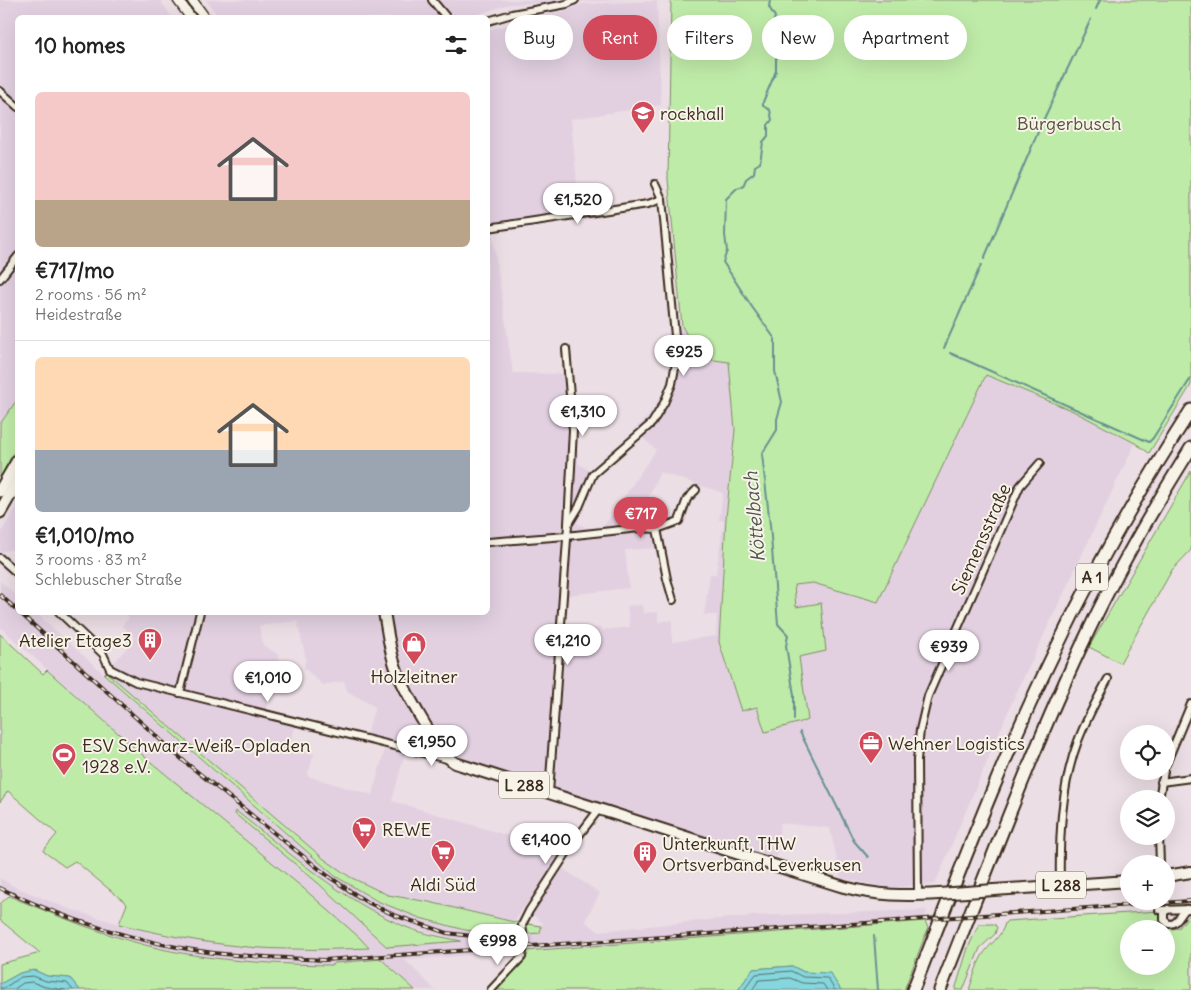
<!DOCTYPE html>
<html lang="en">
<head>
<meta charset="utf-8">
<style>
	:root { --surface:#fff; --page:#f2f2f2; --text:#222; --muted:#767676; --line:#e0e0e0; --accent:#d1495b }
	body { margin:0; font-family:Delius,sans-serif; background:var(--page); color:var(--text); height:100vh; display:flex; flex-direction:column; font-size:19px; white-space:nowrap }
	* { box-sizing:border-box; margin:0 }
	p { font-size:16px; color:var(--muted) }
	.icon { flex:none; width:28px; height:28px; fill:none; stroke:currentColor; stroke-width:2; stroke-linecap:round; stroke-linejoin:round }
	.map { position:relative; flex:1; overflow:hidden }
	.sheet { position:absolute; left:15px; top:15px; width:475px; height:600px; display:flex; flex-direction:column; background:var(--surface); border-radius:8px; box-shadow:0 5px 20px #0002 }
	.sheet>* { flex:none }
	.banner { position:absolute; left:505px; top:15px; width:475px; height:45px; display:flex; gap:10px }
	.controls { position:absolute; left:1120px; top:725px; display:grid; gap:10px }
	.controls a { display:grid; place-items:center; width:55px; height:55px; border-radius:50%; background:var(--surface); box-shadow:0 5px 20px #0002; font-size:25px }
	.price { position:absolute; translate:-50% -42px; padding:0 11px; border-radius:18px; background:#fff; color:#222; font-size:16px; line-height:32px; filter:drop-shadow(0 1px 2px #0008) }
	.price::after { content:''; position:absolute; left:50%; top:30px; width:15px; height:11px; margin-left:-8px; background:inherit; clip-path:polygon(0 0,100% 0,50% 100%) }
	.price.on { background:var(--accent); color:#fff }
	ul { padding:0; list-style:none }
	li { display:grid; align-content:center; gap:10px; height:265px; padding:0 20px }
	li+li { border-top:1px solid var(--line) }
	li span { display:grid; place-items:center; height:155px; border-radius:8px; color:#555 }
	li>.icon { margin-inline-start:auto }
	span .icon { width:90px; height:90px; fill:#fffc; stroke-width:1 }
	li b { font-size:21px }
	h2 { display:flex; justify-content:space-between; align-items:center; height:60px; padding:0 20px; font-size:21px }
	.pill { padding:0 18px; border-radius:22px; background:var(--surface); box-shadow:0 5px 20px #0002; font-size:18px; line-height:45px }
	.pill.on { background:var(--accent); color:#fff }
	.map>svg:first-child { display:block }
	.built { fill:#e2d0e1; fill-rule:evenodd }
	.green { fill:#bfeba8; stroke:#7d8a63; fill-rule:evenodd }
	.water { fill:#85d6dd; stroke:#679191 }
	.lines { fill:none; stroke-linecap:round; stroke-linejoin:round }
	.shore { stroke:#596f6a; stroke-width:1 }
	.stream { stroke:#679191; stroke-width:2 }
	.minor-tunnel { stroke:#c8babc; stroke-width:6; stroke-dasharray:6 3; stroke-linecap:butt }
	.minor-casing { stroke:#3b2a1e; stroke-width:10 }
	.secondary-casing { stroke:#3b2a1e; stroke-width:12 }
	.primary-casing { stroke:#3b2a1e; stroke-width:14 }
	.trunk-casing { stroke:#3b2a1e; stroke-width:15 }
	.motorway-casing { stroke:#3b2a1e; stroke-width:15 }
	.minor { stroke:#f7f3e8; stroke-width:6 }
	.secondary { stroke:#f7f3e8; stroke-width:9 }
	.primary { stroke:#f7f3e8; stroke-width:10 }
	.trunk { stroke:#f7f3e8; stroke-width:11 }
	.motorway { stroke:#f7f3e8; stroke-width:11 }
	.rail-casing { stroke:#3b2a1e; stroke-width:4 }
	.rail { stroke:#f7f3e8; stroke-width:2; stroke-dasharray:5.5; stroke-linecap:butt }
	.primary-bridge-casing { stroke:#3b2a1e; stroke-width:14; stroke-linecap:butt }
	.primary-bridge { stroke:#f7f3e8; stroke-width:10 }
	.labels { text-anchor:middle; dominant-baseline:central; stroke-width:4; stroke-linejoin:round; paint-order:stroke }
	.shield { fill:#f7f3e8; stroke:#73665b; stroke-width:1 }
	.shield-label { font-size:16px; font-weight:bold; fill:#3b2a1e }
	.poi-label { font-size:18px; fill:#3b2a1e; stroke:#f7f3e8; text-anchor:start }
	.park-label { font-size:18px; fill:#55513a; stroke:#f7f3e8 }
	.street-label { font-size:18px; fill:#3b2a1e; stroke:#f7f3e8 }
	.water-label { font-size:19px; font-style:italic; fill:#4e554e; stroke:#f7f3e8 }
</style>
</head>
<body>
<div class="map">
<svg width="1191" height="990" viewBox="0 0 1191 990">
	<rect width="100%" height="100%" fill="#ebdee4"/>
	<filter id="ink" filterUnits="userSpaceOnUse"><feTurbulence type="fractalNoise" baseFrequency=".02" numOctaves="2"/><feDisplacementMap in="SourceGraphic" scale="10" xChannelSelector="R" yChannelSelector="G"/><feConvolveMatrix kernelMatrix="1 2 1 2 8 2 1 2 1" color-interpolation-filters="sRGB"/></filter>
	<g filter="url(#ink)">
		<g class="built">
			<polygon points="0,0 160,0 172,17 18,18 18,400 0,424"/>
			<polygon points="206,0 633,0 510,4 466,18 219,17"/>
			<path d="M657,1L661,105L571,119L580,217L492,231L513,373L571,374L577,435L578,463L597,476L577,523L587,528L602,529L656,450L634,430L649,416L665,389L671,369L670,333L682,326L699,357L730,362L735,430L725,520L719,642L741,711L757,706L799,656L820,603L796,607L794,585L813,583L878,601L986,375L1073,411L1135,443L1013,700L935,884L890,888L841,878L830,828L780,823L777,857L557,791L405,752L392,801L563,852L514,922L429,902L388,895L350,877L324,859L106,672L135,638L122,625L129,618L126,613L488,612V30L565,11L583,4ZM660,472L723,493L719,520H724L716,574H710L704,615H717L716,636L672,642V620L658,622V612L643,613L642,605L627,606L630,627L602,630V627L565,632L569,595L629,588L625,550L657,548L652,524L636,525ZM297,621L306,658L304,668L323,685L344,681L347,691L375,707L364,743L385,749L372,795L307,776L314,754L289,747L296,725L300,718L266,709L279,655L263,645L259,626Z"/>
			<polygon points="17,507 17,548 0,552 0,534"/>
			<path d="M0,581L17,596L18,612L36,613L145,711L335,876L377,901L420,918L465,930L540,933L541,926L543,923L530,912L560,867L600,893L585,921L598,931L750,916L927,910L925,921L405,960L435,990H415L381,959L335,963L331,965L279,964L220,960L150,946L84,927L0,891V878L13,886L69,909L119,924L161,935L292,950L368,948L303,888L146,758L0,627ZM236,811L315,874L372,911L408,927L459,940L387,947L318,883L235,814Z"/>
		</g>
		<g class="green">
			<polygon points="671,0 1191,0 1191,385 1149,453 1135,443 1073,411 986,375 878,602 813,583 794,585 796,607 821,603 826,651 799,657 808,720 765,732 757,707 741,711 719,642 726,518 735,430 729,362 699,358 682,326 668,179"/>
			<polygon points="17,400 17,447 0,478 0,424"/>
			<polygon points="1191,471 1191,550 1172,570 1120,663 1089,647"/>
			<path d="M0,634L43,674L47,670L146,758L303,888L360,938L369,948C343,949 318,950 292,949C234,949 176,938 119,924L127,904L75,861L65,867L43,851L57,834L8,791L0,802Z"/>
			<polygon points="106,672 324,859 350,877 388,895 429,902 514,922 541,926 540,933 510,935 465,930 420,918 377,901 335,876 104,674"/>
			<path d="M236,811C290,853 341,900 406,927C423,934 443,937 461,941L387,947L318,883L235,814Z"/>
			<path d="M9,896C55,915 101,934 149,946C209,961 270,964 331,965L335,963L381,959L415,990H80L70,978L47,976L34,970L20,973L0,984V964L40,953L0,920V904Z"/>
			<path d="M1159,911L1161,923L1172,929L1179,928L1191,913V990H969C973,979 976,966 982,956C989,944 1002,937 1005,923L1007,921ZM1129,929H1166V966H1129Z"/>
			<polygon points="925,921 928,928 904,990 841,990 830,974 804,972 792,966 753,969 738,990 496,990 526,959 525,951"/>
			<polygon points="979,924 994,924 997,927 995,934 980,948 963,990 955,990 968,948"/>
		</g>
		<g class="water">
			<polygon points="792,966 804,972 830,973 841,990 738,990 753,969"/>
			<polygon points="34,970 47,976 70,978 80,990 0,990 0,984 20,973"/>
		</g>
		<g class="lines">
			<g class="shore">
				<polyline points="0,988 4,988 21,977 33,976 46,981 67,983 73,990"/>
				<polyline points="13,990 23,983 32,982 45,987 65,990"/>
				<polyline points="744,990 756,974 791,971 803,977 827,978 835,990"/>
				<polyline points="752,990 759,980 790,978 802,983 823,984 827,990"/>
			</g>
			<g class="stream">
				<polyline points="770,0 769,7 775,17 772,27 786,51 776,58 776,71 763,102 763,106 770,110 772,120 768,125 768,136 763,142 760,163 755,166 754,173 746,179 743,186 737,188 726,199 725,235 727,251 723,262 752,307 775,339 775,371 782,402 777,419 777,430 762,454 770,525 778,624 788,635 786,646 794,695 794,720"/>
				<polyline points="1096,9 1100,0"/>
				<polyline points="984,259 1041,125 1091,19"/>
				<polyline points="944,348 981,265"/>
				<polyline points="950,353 1149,442 1153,438 1191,378"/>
				<polyline points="800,732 854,841 868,857"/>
				<polyline points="874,936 878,990"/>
			</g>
			<polyline class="minor-tunnel" points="523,932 523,951"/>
			<defs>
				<g id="minor">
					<polyline points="432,0 447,18"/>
					<polyline points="488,21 512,14 567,4 575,0"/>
					<polyline points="0,91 18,107"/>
					<polyline points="488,228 648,204 662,199"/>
					<polyline points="0,279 18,256"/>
					<polyline points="566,349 573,430 568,524"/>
					<polyline points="657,529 679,521 687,499 696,490"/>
					<polyline points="488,542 566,536 639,528 657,529 667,579 673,600"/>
					<polyline points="0,558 18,574"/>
					<polyline points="59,612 103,654 110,669 136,682 451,760"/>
					<polyline points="180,693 200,612"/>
					<polyline points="420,752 436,741"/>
					<polyline points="1166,764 1191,704"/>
					<polyline points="1161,782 1191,778"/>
					<polyline points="549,793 568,525 579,507 593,474 652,423 664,403 672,384 677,357 662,199 655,184"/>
					<polyline points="1159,799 1164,771"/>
					<polyline points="1159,836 1160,864"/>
					<path d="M1060,886C1059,838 1061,786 1078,741C1086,720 1097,699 1108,679"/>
					<polyline points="918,895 917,760 920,730 928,696 1020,486 1040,463"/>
					<path d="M1168,909L1164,913V920L1169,924C1178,925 1180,914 1186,909"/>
					<polyline points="1159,910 1191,909"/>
					<polyline points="523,932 522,925 529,911 571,846 599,809"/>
					<polyline points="491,990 522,957 523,951"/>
				</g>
				<g id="secondary">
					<polyline points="178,0 191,18"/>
					<polyline points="192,0 205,18"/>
				</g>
				<g id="primary">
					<path d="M384,612C387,629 389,646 394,662C400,683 437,752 455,763C585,804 714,847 844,887C879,896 904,896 939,894"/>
					<polyline points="1166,876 1191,872"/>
					<polyline points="994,890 1129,881"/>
				</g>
				<g id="trunk">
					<polyline points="0,491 18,460"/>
					<polyline points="0,512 18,481"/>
				</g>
				<g id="motorway">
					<path d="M913,990C958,876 1001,761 1055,651C1095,567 1141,488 1191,410"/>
					<path d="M940,990C988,869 1033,747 1089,630C1119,567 1154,507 1191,448"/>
				</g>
			</defs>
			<use href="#minor" class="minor-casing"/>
			<use href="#secondary" class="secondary-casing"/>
			<use href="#primary" class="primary-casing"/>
			<use href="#trunk" class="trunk-casing"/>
			<use href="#motorway" class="motorway-casing"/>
			<use href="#minor" class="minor"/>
			<use href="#secondary" class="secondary"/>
			<use href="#primary" class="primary"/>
			<use href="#trunk" class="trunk"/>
			<use href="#motorway" class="motorway"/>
			<defs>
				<g id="rail">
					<polyline points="0,595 18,611"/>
					<polyline points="19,612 185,762 328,876 365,901 394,915 447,933 480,937 524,941"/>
					<path d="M0,888C64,920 143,944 214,953C251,957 288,958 324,960L1191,901"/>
				</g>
			</defs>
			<use href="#rail" class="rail-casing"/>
			<use href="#rail" class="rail"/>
			<defs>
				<polyline id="primary-bridge" points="939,894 994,890"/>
			</defs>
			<use href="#primary-bridge" class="primary-bridge-casing"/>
			<use href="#primary-bridge" class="primary-bridge"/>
		</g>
	</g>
	<defs>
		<symbol id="school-pin" viewBox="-11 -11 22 30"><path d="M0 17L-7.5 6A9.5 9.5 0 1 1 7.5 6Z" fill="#d1495b" stroke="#f7f3e8"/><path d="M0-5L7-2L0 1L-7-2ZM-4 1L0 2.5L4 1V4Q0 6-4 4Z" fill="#fff"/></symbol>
		<symbol id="building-pin" viewBox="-11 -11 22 30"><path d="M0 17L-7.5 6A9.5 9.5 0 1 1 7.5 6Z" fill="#d1495b" stroke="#f7f3e8"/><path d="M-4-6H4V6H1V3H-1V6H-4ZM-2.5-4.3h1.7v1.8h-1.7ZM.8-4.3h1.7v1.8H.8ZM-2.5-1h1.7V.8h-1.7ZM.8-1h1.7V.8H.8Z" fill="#fff"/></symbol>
		<symbol id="shop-pin" viewBox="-11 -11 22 30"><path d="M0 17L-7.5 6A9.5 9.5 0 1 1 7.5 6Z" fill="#d1495b" stroke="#f7f3e8"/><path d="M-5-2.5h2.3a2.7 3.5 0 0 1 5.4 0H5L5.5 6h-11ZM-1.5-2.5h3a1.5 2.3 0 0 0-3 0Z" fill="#fff"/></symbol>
		<symbol id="office-pin" viewBox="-11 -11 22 30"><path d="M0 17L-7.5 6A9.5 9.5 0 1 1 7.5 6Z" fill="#d1495b" stroke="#f7f3e8"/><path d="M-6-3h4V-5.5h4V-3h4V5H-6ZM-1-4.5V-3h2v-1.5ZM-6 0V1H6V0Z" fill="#fff"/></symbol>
		<symbol id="stadium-pin" viewBox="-11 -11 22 30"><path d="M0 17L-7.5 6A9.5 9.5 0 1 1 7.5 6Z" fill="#d1495b" stroke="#f7f3e8"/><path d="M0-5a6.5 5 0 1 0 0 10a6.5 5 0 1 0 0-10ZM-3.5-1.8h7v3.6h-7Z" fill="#fff"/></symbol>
		<symbol id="supermarket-pin" viewBox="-11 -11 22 30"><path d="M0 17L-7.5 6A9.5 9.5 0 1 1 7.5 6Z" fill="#d1495b" stroke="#f7f3e8"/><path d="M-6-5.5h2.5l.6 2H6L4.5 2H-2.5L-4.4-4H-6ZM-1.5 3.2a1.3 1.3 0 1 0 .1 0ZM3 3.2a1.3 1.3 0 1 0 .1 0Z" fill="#fff"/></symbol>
	</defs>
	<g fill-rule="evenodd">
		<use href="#school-pin" x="629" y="99" width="28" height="38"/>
		<use href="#building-pin" x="136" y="626" width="28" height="38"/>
		<use href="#shop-pin" x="400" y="630" width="28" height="38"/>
		<use href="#office-pin" x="857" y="729" width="28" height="38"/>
		<use href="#stadium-pin" x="50" y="741" width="28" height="38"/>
		<use href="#supermarket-pin" x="350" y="815" width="28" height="38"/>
		<use href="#supermarket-pin" x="429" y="838" width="28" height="38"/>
		<use href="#building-pin" x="631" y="839" width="28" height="38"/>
	</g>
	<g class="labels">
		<g class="shield">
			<rect x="1076" y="563.5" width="32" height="27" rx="4"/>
			<rect x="499" y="771.5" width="50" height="27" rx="4"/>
			<rect x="1036" y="871.5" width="50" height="27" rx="4"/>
		</g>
		<g class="shield-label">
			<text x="1092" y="577">A 1</text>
			<text x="524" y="785">L 288</text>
			<text x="1061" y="885">L 288</text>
		</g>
		<g class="poi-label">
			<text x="660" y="113">rockhall</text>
			<text x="132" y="640" text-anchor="end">Atelier Etage3</text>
			<text x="414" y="676" text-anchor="middle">Holzleitner</text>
			<text x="888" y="743">Wehner Logistics</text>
			<text x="82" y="745">ESV Schwarz-Weiß-Opladen<tspan x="82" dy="21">1928 e.V.</tspan></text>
			<text x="382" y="829">REWE</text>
			<text x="662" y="843">Unterkunft, THW<tspan x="662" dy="21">Ortsverband Leverkusen</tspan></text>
			<text x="443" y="884" text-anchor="middle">Aldi Süd</text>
		</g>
		<g class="park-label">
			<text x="1069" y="123">Bürgerbusch</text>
		</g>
		<g class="street-label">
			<text transform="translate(981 539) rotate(-66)">Siemensstraße</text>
		</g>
		<g class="water-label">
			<text transform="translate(754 517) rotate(-95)">Köttelbach</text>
		</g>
	</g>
</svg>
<div class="controls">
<a><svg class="icon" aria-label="locate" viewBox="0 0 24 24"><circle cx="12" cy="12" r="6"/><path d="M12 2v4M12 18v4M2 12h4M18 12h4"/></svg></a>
<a><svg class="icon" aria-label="layers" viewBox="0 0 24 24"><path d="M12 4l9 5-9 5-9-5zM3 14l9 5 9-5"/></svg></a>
<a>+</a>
<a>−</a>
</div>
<b class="price" style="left:578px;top:225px">€1,520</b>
<b class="price" style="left:684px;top:377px">€925</b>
<b class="price" style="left:583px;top:437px">€1,310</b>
<b class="price on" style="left:641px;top:539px">€717</b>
<b class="price" style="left:568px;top:666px">€1,210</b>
<b class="price" style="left:949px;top:672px">€939</b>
<b class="price" style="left:268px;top:703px">€1,010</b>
<b class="price" style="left:432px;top:767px">€1,950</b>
<b class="price" style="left:546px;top:865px">€1,400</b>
<b class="price" style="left:498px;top:966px">€998</b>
<div class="banner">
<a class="pill">Buy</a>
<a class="pill on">Rent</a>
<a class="pill">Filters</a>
<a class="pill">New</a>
<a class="pill">Apartment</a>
</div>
<section class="sheet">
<h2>10 homes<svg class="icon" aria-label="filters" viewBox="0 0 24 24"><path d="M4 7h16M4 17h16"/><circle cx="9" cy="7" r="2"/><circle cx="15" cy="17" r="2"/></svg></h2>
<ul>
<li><span style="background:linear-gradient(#f6c9c9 70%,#b9a48a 0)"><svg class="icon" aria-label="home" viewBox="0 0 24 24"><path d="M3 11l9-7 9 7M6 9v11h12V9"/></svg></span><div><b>€717/mo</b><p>2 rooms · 56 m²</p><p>Heidestraße</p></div></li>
<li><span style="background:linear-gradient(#ffd9b3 60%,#9aa5b1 0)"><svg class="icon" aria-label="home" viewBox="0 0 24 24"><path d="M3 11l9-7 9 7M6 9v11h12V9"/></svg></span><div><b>€1,010/mo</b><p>3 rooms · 83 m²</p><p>Schlebuscher Straße</p></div></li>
</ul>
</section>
</div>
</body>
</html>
